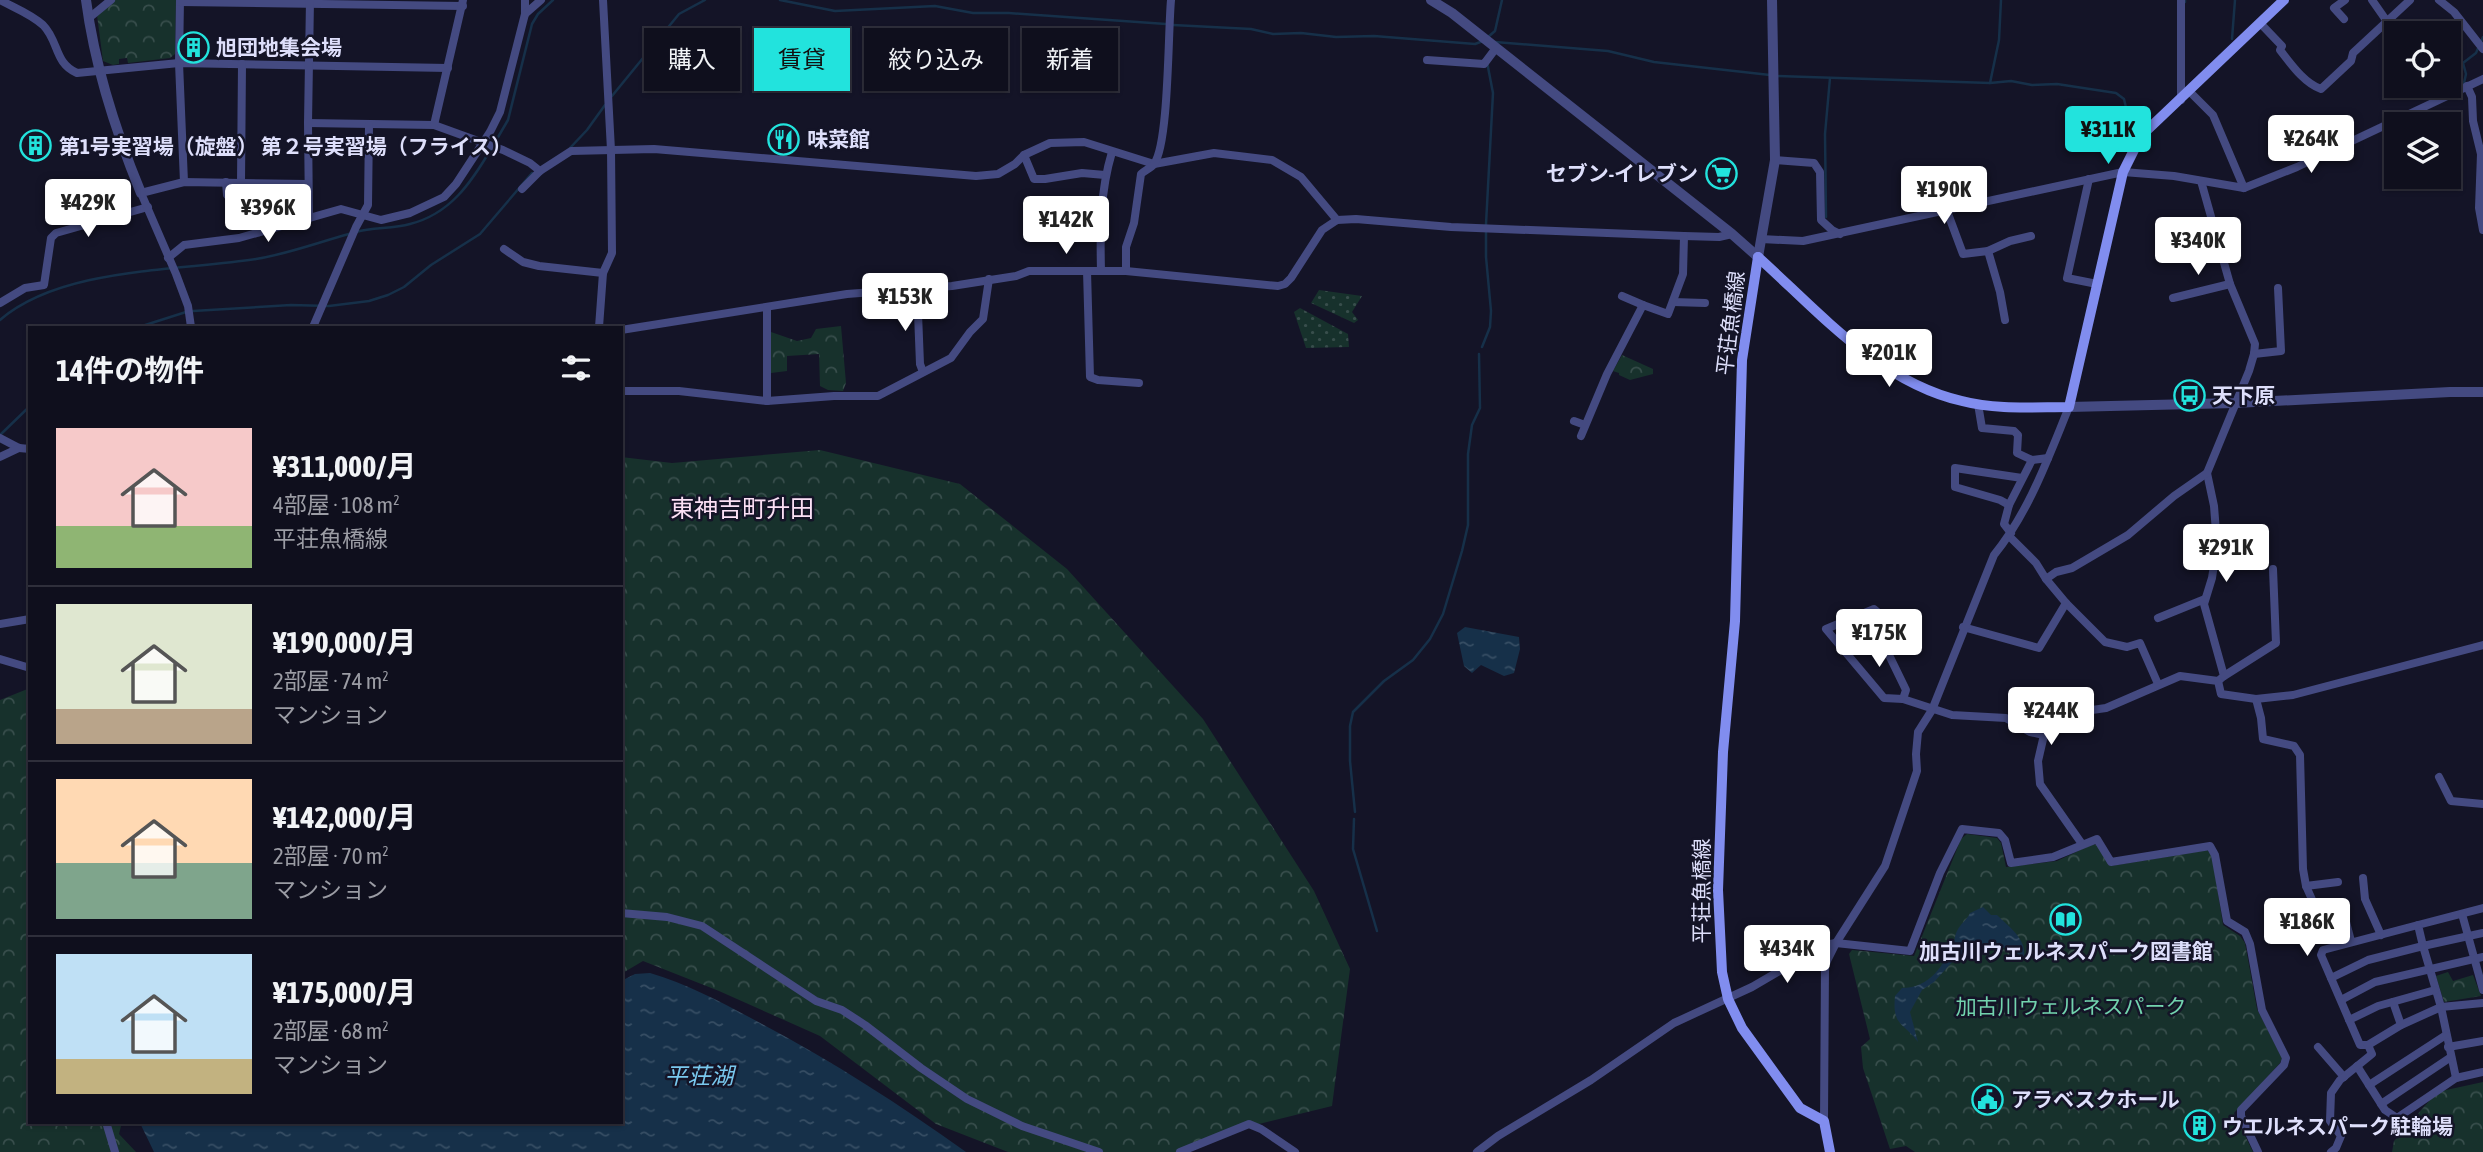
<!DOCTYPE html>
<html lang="ja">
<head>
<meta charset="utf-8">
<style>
	:root { --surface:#0f0f1d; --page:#181826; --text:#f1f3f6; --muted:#9b9ca4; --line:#2f2f3b; --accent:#22e3dd }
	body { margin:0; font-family:"Asap Condensed","Noto Sans JP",sans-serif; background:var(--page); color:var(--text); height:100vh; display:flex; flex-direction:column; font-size:26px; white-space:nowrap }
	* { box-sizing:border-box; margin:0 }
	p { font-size:23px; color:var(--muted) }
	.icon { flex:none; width:38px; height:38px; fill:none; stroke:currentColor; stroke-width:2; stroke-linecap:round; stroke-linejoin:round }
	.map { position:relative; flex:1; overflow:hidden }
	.sheet { position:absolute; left:28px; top:326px; width:595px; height:798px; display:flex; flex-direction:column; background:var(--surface); border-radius:0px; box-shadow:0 2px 5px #0004,0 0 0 2px var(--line) }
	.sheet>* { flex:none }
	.hud { position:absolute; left:644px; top:28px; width:665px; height:63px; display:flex; gap:14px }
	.fabs { position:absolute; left:2384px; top:21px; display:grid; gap:14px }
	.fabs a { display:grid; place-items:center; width:77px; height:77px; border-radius:0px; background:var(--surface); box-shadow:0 2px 5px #0004,0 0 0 2px var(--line); font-size:35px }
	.price { position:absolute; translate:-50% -60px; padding:0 16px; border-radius:7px; background:#fff; color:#222; font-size:23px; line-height:46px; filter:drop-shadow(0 2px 4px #0008) }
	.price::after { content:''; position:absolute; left:50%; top:42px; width:21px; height:16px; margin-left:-10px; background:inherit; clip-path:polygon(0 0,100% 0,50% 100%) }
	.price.selected { background:var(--accent); color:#111 }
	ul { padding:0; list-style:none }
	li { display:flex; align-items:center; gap:21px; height:175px; padding:0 28px }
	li+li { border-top:2px solid var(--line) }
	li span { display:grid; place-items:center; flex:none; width:196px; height:140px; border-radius:0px; color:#555 }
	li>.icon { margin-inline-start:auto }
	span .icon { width:84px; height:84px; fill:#fffc; stroke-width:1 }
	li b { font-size:30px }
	h2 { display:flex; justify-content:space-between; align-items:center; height:84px; padding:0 28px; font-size:30px }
	.tag { padding:0 24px; border-radius:0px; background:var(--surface); box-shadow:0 2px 5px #0004,0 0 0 2px var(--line); font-size:24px; line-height:63px }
	.tag.selected { background:var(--accent); color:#111 }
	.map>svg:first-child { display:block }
	.forest { fill:url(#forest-crowns) }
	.garden { fill:url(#garden-dots) }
	.water { fill:url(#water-ripples) }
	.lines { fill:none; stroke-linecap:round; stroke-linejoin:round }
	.stream { stroke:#163049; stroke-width:2.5 }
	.minor { stroke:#444a81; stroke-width:8 }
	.tertiary { stroke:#444a81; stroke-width:10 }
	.secondary { stroke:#818def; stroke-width:10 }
	.labels { text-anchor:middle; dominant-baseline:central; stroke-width:5; stroke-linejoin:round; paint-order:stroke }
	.poi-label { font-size:21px; font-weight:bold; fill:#dedffb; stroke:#141427; text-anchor:start }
	.street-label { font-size:21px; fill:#dedffb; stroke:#141427 }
	.park-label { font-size:21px; fill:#72d3ae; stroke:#141427 }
	.water-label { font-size:23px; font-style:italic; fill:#79c8ee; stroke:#141427 }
	.quarter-label { font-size:24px; fill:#fbe0f5; stroke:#141427 }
</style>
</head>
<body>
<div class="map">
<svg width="2483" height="1152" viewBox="0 0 2483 1152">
	<defs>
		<pattern id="forest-crowns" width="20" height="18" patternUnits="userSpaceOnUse" patternTransform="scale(1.75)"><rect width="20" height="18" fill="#17312c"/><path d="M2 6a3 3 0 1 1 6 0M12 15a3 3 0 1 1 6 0" fill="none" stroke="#384e4c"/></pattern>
		<pattern id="garden-dots" width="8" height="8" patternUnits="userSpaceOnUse" patternTransform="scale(1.75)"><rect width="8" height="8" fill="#17312c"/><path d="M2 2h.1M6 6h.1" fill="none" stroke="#384e4c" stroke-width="1.8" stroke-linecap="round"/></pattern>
		<pattern id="water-ripples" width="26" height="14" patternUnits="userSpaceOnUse" patternTransform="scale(1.75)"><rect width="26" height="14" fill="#163049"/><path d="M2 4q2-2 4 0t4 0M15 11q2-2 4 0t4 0" fill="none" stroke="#374e64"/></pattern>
	</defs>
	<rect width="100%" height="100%" fill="#141427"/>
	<g class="forest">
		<polygon points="115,0 176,0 175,54 170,58 128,63 127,58 119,59 119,64 113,65 103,61 97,15"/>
		<polygon points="841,326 846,383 843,391 828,390 820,386 819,354 787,356 787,371 771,373 771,332 797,341 811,338 816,329"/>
		<polygon points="1622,355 1653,369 1653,374 1630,380 1619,375 1619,373 1613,371"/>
		<polygon points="820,450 960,484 1067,569 1203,719 1314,891 1350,969 1332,1106 1251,1126 1185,1152 1008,1152 936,1124 820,1036 719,991 643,961 621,974 621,457 672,463"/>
		<polygon points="30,688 30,1122 122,1122 119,1134 136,1152 0,1152 0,700"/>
		<polygon points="1967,834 1997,838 2001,843 2006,867 2057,861 2093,844 2100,846 2111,866 2207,850 2212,855 2223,925 2240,936 2245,943 2257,1009 2282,1058 2280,1063 2234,1113 2253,1152 1915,1152 1906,1146 1890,1149 1863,1068 1861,1047 1870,1039 1849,954 1852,950 1914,956 1961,839"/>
		<polygon points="2448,972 2453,981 2473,975 2481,996 2444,1002 2436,976"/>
		<polygon points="2483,1082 2483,1152 2392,1152 2394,1141 2437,1092"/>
	</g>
	<g class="garden">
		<polygon points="1319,290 1362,296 1352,312 1358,320 1354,323 1311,303"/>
		<polygon points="1300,308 1348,334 1349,347 1306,348 1294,312"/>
	</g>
	<g class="water">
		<polygon points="1465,627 1519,637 1520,649 1514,673 1504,676 1481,665 1472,673 1464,666 1457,633"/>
		<path d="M1983,907L1991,915H1997C2009,927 2027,939 2024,957L2005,948L1989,947L1970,950L1955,959L1934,982L1922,990L1910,1012L1918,1042C1903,1022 1892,1026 1895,996L1902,988C1930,988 1944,965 1954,942C1955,938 1955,934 1957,931C1960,924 1967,920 1970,913Z"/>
		<path d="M650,973C690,985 725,1004 762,1024C834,1062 900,1105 966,1152H154L140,1123L621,1122V981L635,974Z"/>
	</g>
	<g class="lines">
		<g class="stream">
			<polyline points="780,0 835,11 935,6 973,13 1009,13 1166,24"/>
			<polyline points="2001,0 1999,40 1990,83 2011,81 2032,85 2057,84 2116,93 2124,99 2132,133"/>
			<polyline points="2185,2 2185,0"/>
			<polyline points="1173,25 1251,29 1273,34 1301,33 1336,37 1374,36 1475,44 1483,41"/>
			<polyline points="1488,37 1495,31 1502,0"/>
			<polyline points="2232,39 2235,0"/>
			<polyline points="1495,42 1608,51 1654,62 1770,75"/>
			<polyline points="1776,76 1990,83"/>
			<polyline points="2464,83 2466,74 2463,63 2476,53 2483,37"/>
			<polyline points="612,96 679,14 705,0"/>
			<polyline points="494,144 508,120 532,24 538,14 553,0"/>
			<polyline points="570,148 587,130 605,105"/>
			<polyline points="1826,217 1825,134 1830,78"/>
			<path d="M356,232C373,227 392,229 410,224C450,214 471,183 491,149"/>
			<polyline points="193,311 291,305 329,306 369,301 388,295 404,287 431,265 480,234 532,173"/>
			<path d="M0,320C61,267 179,271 256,259C288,254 319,242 349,234"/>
			<polyline points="139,327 186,312"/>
			<polyline points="1482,347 1490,327 1491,311 1486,257 1486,224 1493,93 1487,62"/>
			<polyline points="0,435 30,406"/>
			<polyline points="1355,812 1350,761 1350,726 1353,712 1384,681 1413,660 1430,639 1443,614 1462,551 1468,525 1468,454 1472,425 1480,408 1479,354"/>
			<polyline points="1354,819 1353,849 1377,931"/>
		</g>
		<g class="minor">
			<path d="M0,0C15,8 31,14 43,25C59,41 54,63 77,73L179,63L448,68"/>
			<polyline points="180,0 179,63 184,182"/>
			<polyline points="2181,0 2181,100"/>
			<polyline points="2372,0 2386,20"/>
			<polyline points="2439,0 2454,12 2483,49"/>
			<polyline points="180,2 463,6"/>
			<polyline points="525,14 525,0"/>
			<polyline points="89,18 111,0"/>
			<polyline points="2344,19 2334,8 2345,0"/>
			<path d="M2260,23L2282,46L2280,50C2291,64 2304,83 2321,89L2351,61L2353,53L2410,0"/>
			<polyline points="1427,60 1484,64 1496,48"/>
			<polyline points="2467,86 2472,97 2473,121 2481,154 2479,208 2483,230"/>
			<polyline points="2189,91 2213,115 2244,188"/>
			<polyline points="308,123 434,125 503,150 530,163 540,171"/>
			<polyline points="434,125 463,0"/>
			<polyline points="1024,155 1034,179 1045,179 1082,173 1105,175"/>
			<polyline points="1775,160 1814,163 1820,172 1821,220 1832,230 1840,234"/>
			<polyline points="2089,179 2067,278 2097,284"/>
			<polyline points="2201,181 2230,284 2255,344 2254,354 2249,371 2207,473 2214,506 2217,545 2212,578 2204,604 2224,676 2218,681"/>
			<polyline points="226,182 227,195 259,232"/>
			<polyline points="241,182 242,64"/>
			<polyline points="522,189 540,171 571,151 654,149 976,176 998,174 1015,164 1024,155 1050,143 1084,142 1154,164 1214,153 1272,160 1301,177 1337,220"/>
			<polyline points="1947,211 1963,254 1988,251 2000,292 2005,320"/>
			<polyline points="309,218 308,123 310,0"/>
			<polyline points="1761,239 1803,241 2123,172 2174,176 2244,188 2297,167 2483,79"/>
			<polyline points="504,249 523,262 539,266 603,273"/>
			<polyline points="1988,251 2010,241 2031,236"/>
			<polyline points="168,258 184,245 239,238 341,209 381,220 410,213 444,197 456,184 490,132 500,112 525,14 541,0"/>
			<polyline points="1087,271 1090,377 1098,380 1139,383"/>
			<path d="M1101,271C1100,230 1100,192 1112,152"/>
			<path d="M1126,271V247L1134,223L1141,174C1144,171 1151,168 1154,164C1169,144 1168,31 1171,0"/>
			<polyline points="917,288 920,364 923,372"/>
			<polyline points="1622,296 1643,305"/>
			<polyline points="2173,298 2230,284"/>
			<polyline points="1673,302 1705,303"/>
			<polyline points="0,303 25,288 44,285 51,238 56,233 148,207"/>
			<polyline points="191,327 188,306 176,274 141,193 184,182 307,184"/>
			<polyline points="313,327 356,227 368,205 369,125"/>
			<polyline points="599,327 603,273 612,253 611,150 603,0"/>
			<polyline points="621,330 847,294 952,286 1016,276 1029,271 1126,271 1278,286 1285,284 1291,278 1322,230 1337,220 1356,219 1451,227 1684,236 1719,237 1732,234"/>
			<polyline points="2254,354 2281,351 2278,288"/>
			<polyline points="621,391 679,391 767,401 834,396 878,396 951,358 970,332 983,319 989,279"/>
			<polyline points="767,401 767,308"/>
			<polyline points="1978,404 1982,428 2014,431 2018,435 2017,453 2032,460 2048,458"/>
			<polyline points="1574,421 1585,425"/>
			<polyline points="1581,436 1607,374 1643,305 1668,314 1683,274 1684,236"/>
			<polyline points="0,438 19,448 30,449"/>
			<polyline points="0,457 19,448"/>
			<polyline points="2009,505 2000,500 1955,487 1955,468 2022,478"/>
			<polyline points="2011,533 2004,524 2009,505 2032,460"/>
			<polyline points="2009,536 2036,563 2046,579 2066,603 2105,642 2127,647 2140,643 2158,684"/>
			<polyline points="2046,579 2056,572 2072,568 2128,535 2174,496 2207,473"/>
			<polyline points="1880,614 1874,609 1826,629 1884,698 1903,699 1952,715 2006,718 2030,732 2044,735 2064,714 2106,708 2180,676 2218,681 2221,694 2256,699 2293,695 2483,645"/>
			<polyline points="2158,618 2205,599"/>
			<polyline points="0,624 30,619"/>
			<polyline points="1963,627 2039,648 2066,603"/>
			<polyline points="1889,655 1906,690 1903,699"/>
			<polyline points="0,659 30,668"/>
			<polyline points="2224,676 2276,643 2273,569"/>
			<polyline points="2256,699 2261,718 2263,739 2294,746 2300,755 2303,869 2306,886 2314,904 2339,904 2342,907 2351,941"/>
			<polyline points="2044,735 2038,761 2040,784 2082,844"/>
			<polyline points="2439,777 2451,801 2483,804"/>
			<polyline points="2363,878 2365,899 2381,935"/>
			<polyline points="2306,886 2338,882"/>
			<polyline points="2483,908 2418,925 2423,946 2483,933"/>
			<polyline points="621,913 667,917 702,926 816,1001 842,1010 865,1025 921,1068 967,1099 1022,1126 1099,1152"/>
			<polyline points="2462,914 2483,990"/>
			<polyline points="2331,978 2368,960 2423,946 2441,1007 2456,1078"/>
			<polyline points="2341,1000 2375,982 2483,957"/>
			<polyline points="2393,1002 2401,1025"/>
			<polyline points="2349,1020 2378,1006 2435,990"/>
			<polyline points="2368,1045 2360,1045 2321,955 2323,950 2418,925"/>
			<polyline points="2318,1047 2344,1077"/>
			<polyline points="2448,1047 2483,1041"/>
			<polyline points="2357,1066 2385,1110 2397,1118 2456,1078 2483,1072"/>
			<polyline points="2369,1085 2446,1035"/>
			<polyline points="2381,1104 2451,1057"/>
			<path d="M1824,1121L1825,965L1836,943L1885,866L1917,771L1916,754L1918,732L1932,710L1994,555C2029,512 2048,458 2069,407"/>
			<polyline points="106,1122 115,1152"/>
			<polyline points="1180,1152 1249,1124 1261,1129 1295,1152"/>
			<polyline points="1477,1152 1498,1136 1591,1080 1674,1023 1752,987 1824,945 1836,943 1910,951 1940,873 1962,829 1999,833 2005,840 2011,863 2053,857 2097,839 2111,862 2210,846 2215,855 2227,921 2245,932 2250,944 2262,1010 2286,1058 2284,1065 2241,1110 2241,1116 2258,1152"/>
			<polyline points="2331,1152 2336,1148 2341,1136 2330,1121 2331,1093 2340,1080 2372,1054 2368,1045 2401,1025 2441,1007 2483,1003"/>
		</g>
		<g class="tertiary">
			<path d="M86,0C95,68 115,130 141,193"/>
			<polyline points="1431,0 1452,13 1732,234 1758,257"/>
			<polyline points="1758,257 1775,160 1772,0"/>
			<polyline points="2069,407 2235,403 2450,392 2483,392"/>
		</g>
		<g class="secondary">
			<polyline points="1758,257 1742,360 1735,621 1723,752 1718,890 1722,972 1728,999 1742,1028 1800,1108 1824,1121 1830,1152"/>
			<path d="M1758,257C1819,312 1879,382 1962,401C1996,410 2033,407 2069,407L2123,172L2141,136L2284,0"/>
		</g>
	</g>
	<defs>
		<symbol id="building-ring" viewBox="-11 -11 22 22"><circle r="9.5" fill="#141427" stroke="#22e3dd" stroke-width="1.5"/><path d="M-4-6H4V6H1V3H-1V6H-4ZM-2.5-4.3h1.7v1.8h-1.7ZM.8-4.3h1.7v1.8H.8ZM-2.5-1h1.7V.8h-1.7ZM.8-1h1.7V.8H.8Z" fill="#22e3dd"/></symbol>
		<symbol id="restaurant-ring" viewBox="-11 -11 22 22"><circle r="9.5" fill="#141427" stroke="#22e3dd" stroke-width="1.5"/><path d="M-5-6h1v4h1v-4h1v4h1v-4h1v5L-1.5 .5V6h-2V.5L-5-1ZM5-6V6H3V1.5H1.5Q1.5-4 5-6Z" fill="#22e3dd"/></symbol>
		<symbol id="supermarket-ring" viewBox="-11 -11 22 22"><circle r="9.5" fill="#141427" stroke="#22e3dd" stroke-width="1.5"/><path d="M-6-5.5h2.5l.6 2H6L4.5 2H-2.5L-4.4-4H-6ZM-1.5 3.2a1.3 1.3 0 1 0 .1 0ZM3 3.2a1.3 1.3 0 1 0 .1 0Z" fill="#22e3dd"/></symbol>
		<symbol id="bus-ring" viewBox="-11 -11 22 22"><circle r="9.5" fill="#141427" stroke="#22e3dd" stroke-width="1.5"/><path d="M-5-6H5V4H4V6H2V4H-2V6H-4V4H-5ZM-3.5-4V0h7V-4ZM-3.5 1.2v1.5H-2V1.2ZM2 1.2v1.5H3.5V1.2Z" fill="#22e3dd"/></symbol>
		<symbol id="library-ring" viewBox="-11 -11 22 22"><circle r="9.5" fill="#141427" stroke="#22e3dd" stroke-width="1.5"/><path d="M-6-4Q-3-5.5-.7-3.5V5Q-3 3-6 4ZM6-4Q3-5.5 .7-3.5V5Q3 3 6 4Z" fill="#22e3dd"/></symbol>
		<symbol id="civic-ring" viewBox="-11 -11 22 22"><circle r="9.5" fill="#141427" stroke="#22e3dd" stroke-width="1.5"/><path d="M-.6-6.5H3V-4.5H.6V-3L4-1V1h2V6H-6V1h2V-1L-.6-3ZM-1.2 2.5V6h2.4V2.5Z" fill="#22e3dd"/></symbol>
	</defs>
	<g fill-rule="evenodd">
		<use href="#building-ring" x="176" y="30" width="35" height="35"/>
		<use href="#restaurant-ring" x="766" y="122" width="35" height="35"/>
		<use href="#building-ring" x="18" y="128" width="35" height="35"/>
		<use href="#supermarket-ring" x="1704" y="156" width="35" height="35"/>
		<use href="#bus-ring" x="2172" y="378" width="35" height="35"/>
		<use href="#library-ring" x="2048" y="902" width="35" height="35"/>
		<use href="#civic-ring" x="1970" y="1082" width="35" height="35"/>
		<use href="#building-ring" x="2182" y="1108" width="35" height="35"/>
	</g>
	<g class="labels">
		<g class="poi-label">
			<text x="216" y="47">旭団地集会場</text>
			<text x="807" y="139">味菜館</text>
			<text x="59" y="146">第1号実習場（旋盤） 第２号実習場（フライス）</text>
			<text x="1698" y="173" text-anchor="end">セブン-イレブン</text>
			<text x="2212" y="395">天下原</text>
			<text x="2066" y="951" text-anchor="middle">加古川ウェルネスパーク図書館</text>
			<text x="2011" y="1099">アラベスクホール</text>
			<text x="2222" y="1126">ウエルネスパーク駐輪場</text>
		</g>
		<g class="street-label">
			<text transform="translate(1730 323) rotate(-83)">平荘魚橋線</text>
			<text transform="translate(1701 891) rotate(-90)">平荘魚橋線</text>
		</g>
		<g class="park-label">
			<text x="2071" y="1006">加古川ウェルネスパーク</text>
		</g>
		<g class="water-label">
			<text x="699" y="1076">平荘湖</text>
		</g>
		<g class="quarter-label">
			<text x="742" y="508">東神吉町升田</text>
		</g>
	</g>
</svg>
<div class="fabs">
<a><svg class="icon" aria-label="locate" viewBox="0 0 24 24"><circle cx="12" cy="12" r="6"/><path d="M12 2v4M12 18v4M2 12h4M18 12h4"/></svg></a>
<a><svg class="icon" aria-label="layers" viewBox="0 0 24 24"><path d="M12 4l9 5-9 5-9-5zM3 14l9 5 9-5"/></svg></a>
</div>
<b class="price selected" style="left:2108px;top:166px">¥311K</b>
<b class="price" style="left:2311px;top:175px">¥264K</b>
<b class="price" style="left:1944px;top:226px">¥190K</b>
<b class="price" style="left:88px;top:239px">¥429K</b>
<b class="price" style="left:268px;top:244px">¥396K</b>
<b class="price" style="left:1066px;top:256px">¥142K</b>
<b class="price" style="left:2198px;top:277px">¥340K</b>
<b class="price" style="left:905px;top:333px">¥153K</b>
<b class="price" style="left:1889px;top:389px">¥201K</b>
<b class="price" style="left:2226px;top:584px">¥291K</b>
<b class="price" style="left:1879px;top:669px">¥175K</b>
<b class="price" style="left:2051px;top:747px">¥244K</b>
<b class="price" style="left:2307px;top:958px">¥186K</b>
<b class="price" style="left:1787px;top:985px">¥434K</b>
<div class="hud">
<a class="tag">購入</a>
<a class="tag selected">賃貸</a>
<a class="tag">絞り込み</a>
<a class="tag">新着</a>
</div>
<section class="sheet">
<h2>14件の物件<svg class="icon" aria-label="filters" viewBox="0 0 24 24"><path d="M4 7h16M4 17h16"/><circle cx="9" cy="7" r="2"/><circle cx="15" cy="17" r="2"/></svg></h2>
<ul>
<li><span style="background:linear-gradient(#f6c9c9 70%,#8fb573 0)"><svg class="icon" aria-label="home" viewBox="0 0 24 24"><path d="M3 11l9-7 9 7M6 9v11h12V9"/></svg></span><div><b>¥311,000/月</b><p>4部屋 · 108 m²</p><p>平荘魚橋線</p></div></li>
<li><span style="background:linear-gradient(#dfe7d0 75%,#b9a48a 0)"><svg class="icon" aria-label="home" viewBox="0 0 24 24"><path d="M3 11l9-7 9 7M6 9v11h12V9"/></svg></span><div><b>¥190,000/月</b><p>2部屋 · 74 m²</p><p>マンション</p></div></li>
<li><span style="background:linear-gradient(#ffd9b3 60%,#7fa58c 0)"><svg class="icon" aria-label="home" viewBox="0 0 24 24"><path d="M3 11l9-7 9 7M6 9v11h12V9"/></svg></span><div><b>¥142,000/月</b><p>2部屋 · 70 m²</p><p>マンション</p></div></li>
<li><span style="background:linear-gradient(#bfe0f5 75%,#c2b280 0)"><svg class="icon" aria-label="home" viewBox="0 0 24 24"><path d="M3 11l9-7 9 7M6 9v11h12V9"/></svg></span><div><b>¥175,000/月</b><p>2部屋 · 68 m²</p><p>マンション</p></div></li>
</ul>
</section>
</div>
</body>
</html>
